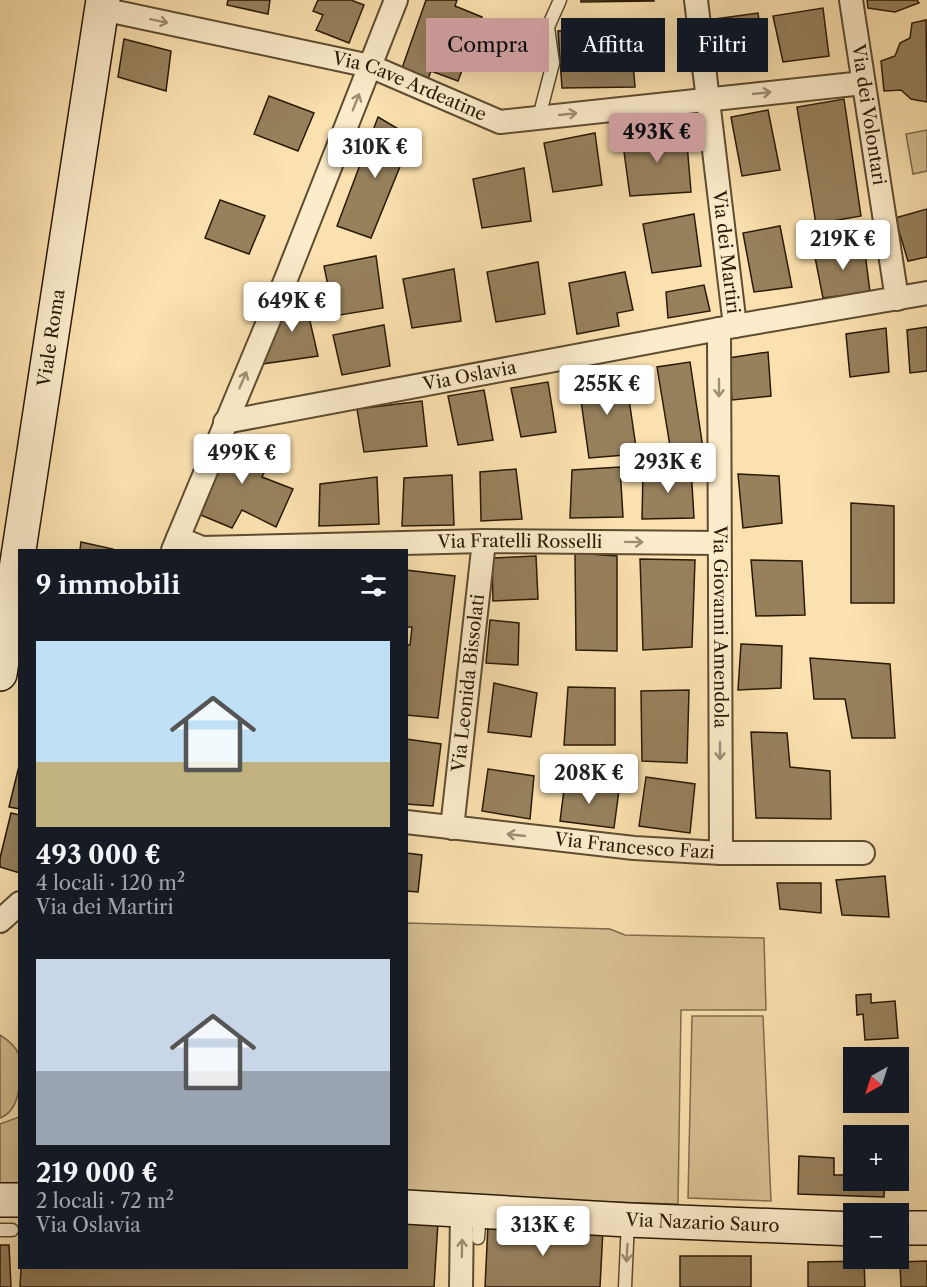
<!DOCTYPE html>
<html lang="it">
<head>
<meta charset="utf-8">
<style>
	:root { --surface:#171b24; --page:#242831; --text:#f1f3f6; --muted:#9ea1a6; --accent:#c59692 }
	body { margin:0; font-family:"Libre Caslon Text",serif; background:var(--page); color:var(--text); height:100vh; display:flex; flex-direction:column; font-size:22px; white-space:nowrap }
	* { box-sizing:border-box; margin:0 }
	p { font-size:20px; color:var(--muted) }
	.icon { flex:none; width:33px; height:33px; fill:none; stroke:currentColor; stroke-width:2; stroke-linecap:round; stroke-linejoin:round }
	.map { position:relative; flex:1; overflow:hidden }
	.drawer { position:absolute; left:18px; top:549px; width:390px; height:720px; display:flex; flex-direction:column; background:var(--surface); border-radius:0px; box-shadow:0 6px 24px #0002 }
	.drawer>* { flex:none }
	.banner { position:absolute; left:426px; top:18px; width:411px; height:54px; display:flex; gap:12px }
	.needle { width:39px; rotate:219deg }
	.fabs { position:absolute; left:843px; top:1047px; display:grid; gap:12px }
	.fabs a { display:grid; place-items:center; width:66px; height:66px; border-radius:0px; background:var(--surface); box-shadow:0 6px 24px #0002; font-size:30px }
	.price { position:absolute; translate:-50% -51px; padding:0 14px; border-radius:6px; background:#fff; color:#222; font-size:20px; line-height:39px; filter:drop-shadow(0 2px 3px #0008) }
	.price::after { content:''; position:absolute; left:50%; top:36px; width:18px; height:14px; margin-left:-9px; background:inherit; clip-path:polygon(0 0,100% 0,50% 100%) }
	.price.current { background:var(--accent); color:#111 }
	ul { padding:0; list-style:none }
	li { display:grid; align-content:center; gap:12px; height:318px; padding:0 18px }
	li span { display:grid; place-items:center; height:186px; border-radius:0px; color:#555 }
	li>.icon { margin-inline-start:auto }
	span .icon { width:108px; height:108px; fill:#fffc; stroke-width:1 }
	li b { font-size:26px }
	h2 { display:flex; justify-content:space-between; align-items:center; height:72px; padding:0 18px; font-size:26px }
	.tag { padding:0 21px; border-radius:0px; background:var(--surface); box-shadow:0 6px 24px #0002; font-size:21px; line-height:54px }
	.tag.current { background:var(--accent); color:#111 }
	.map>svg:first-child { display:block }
	.green { fill:#d7bf92; stroke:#806c4c; stroke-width:1.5 }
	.building { fill:#97815d; stroke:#2a1a05; stroke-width:1.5 }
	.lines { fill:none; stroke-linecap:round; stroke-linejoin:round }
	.service-casing { stroke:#5e4c30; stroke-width:15 }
	.minor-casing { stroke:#5e4c30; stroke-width:26 }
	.secondary-casing { stroke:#2a1a05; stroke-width:36 }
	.service { stroke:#fceccb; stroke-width:12 }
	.minor { stroke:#fceccb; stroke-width:22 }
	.secondary { stroke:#fceccb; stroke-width:33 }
	.oneway { stroke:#9e8e72 }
	.labels { text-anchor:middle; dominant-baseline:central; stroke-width:4.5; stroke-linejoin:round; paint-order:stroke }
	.street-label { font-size:18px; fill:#2a1a05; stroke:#fceccb }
</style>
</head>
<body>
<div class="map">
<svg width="927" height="1287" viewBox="0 0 927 1287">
	<rect width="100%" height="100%" fill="#fbe1af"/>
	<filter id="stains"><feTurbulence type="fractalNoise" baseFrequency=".00333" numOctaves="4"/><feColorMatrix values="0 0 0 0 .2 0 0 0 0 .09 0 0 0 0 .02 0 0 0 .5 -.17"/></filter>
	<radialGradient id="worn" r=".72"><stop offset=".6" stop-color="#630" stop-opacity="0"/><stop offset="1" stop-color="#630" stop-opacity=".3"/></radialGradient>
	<g class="green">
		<polygon points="927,130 927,171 913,174 906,134"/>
		<polygon points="407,923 610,929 625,935 764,938 766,1010 681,1010 678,1204 407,1196"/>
		<polygon points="692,1016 763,1016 771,1201 688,1198"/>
		<path d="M0,1035C8,1040 16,1046 19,1055C20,1059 20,1065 20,1069C20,1086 19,1111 0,1118Z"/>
		<polygon points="19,1117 19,1192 0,1192 0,1124"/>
	</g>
	<g class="building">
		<polygon points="228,0 270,0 268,14 227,5"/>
		<polygon points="318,0 351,0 364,5 349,43 316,30 323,15 313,11"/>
		<polygon points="426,0 457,0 455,6 482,17 458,81 431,71 427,82 401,71"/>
		<polygon points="581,0 654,0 654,1 581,2"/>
		<polygon points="867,0 917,0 919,3 895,12 868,8"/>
		<polygon points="823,8 829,56 783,62 773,16"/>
		<polygon points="758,13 764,60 717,66 708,20"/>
		<polygon points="926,20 927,102 911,99 901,90 884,91 881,61 895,56 900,43 910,38 912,23"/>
		<polygon points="630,25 635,87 562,88 558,31"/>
		<polygon points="124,39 171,51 166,91 118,77"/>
		<polygon points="269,96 314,113 298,151 254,134"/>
		<polygon points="844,99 861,216 816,224 797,107"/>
		<polygon points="768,110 780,170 742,176 731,117"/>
		<polygon points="378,117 412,137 371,238 337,226"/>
		<polygon points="686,131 691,192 630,196 622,137"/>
		<polygon points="595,133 602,185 553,192 544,143"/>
		<polygon points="524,168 531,221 482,228 473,179"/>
		<polygon points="220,200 265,216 249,254 205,238"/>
		<polygon points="927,209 927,257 908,261 895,218"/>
		<polygon points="694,214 701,266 652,273 643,224"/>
		<polygon points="780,226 792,287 754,292 743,233"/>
		<polygon points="864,245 870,292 823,298 814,252"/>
		<polygon points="376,256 383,308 334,316 324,266"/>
		<polygon points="538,262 545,314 496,322 487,272"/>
		<polygon points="454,269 461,321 412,328 403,279"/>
		<polygon points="625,272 633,310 617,313 619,326 577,334 569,283"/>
		<polygon points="704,285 710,311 668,318 666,292"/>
		<polygon points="290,289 304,295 318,356 262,364"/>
		<polygon points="384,325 390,366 342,375 333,335"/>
		<polygon points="927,327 927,371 910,373 907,330"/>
		<polygon points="886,328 889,372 850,377 846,334"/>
		<polygon points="768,352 771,396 732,400 729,358"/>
		<polygon points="690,362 704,455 672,458 657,367"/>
		<polygon points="625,372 637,454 589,458 578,379"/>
		<polygon points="548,382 556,432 521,437 511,388"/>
		<polygon points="484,390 493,440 458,445 448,396"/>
		<polygon points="422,401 427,446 364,452 357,409"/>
		<polygon points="226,431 274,452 262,477 293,489 276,527 242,510 232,528 196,513"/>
		<polygon points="620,467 623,517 570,518 572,470"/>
		<polygon points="691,468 694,518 642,519 643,471"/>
		<polygon points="516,469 522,519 481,521 480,472"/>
		<polygon points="738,474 779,476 782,523 743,528"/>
		<polygon points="452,475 454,525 402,526 404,478"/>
		<polygon points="377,477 379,524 319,526 320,484"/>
		<polygon points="851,503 894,506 894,603 851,603"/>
		<polygon points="81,542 113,549 113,550 80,550"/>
		<polygon points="575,553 617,556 617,651 576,650"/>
		<polygon points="536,556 538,599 493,601 492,558"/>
		<polygon points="640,559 695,560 692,647 643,650"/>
		<polygon points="751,560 802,561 805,615 756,616"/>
		<polygon points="406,570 455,576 438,718 406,715 406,645 410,645 412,627 406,627"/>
		<polygon points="490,620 519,623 518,665 486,663"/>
		<polygon points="741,644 782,646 781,688 738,690"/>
		<polygon points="810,658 890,664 895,738 852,738 845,699 814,699"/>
		<polygon points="494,683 537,693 531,737 488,732"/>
		<polygon points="568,687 615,688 615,745 564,745"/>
		<polygon points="689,690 687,763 642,761 641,691"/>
		<polygon points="751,732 787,733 790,767 830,771 831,819 756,818"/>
		<polygon points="406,739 441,744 433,806 406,804"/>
		<polygon points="20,762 20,809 9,807"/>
		<polygon points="488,769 534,776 530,819 482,811"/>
		<polygon points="646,777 695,784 690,833 639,826"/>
		<polygon points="565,782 619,790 614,828 560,821"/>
		<polygon points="11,813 20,815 20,873 0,867 0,858"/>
		<polygon points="406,853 422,855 418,892 406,891"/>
		<polygon points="885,876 889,917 842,915 836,880"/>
		<polygon points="777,883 821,883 821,913 780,909"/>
		<polygon points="871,994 871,1003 895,1001 898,1038 865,1040 863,1014 857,1015 856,995"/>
		<polygon points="799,1156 834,1158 834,1175 847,1175 847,1158 854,1158 854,1180 885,1180 884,1197 798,1194"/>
		<polygon points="406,1221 438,1222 434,1287 20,1287 21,1268 406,1268"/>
		<polygon points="488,1224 603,1229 600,1287 485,1287"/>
		<polygon points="0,1245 9,1245 11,1287 0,1287"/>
		<rect x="680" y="1256" width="71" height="31"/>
		<polygon points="864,1261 865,1287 808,1287 808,1262"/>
		<polygon points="927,1261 927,1287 901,1287 900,1262"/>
	</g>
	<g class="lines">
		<defs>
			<g id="service">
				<polyline points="539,117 553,63 548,27 560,0"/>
				<polyline points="0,1230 12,1230"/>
				<polyline points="478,1238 480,1212"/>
				<polyline points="625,1287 628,1221"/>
			</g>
			<g id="minor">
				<path id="s1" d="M696,0L735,326"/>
				<path id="s2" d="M851,0L897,299"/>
				<path id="s3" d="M102,9L370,66L500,122L863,83"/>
				<path id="s4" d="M719,329L721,853"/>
				<path id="s5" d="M225,422L735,326L927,293"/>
				<path id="s6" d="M178,538L202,548L484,541L719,543"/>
				<polyline points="173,550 286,279 396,0"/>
				<path id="s7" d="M406,822L634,848L721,853H863"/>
				<path id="s8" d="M452,828L484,541"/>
				<polyline points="0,921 20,903"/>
				<polyline points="461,1287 462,1209"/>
			</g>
			<g id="secondary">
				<path id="s9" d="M0,674L103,0"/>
				<polyline points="0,1200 20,1200"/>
				<path id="s10" d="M406,1207L628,1220L854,1229"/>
				<polyline points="898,1228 927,1228"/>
			</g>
		</defs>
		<use href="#service" class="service-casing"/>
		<use href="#minor" class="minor-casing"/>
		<use href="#secondary" class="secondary-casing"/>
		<use href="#service" class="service"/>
		<use href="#minor" class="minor"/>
		<use href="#secondary" class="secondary"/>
	</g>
	<defs><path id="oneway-shaft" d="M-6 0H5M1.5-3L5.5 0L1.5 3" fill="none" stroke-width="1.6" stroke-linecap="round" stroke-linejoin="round" transform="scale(1.5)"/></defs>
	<g class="oneway">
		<use href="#oneway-shaft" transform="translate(159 21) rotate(12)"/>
		<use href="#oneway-shaft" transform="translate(762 93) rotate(-6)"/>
		<use href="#oneway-shaft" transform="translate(356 102) rotate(-69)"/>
		<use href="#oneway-shaft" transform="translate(568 114) rotate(-6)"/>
		<use href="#oneway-shaft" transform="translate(243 380) rotate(-67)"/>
		<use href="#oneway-shaft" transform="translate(719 388) rotate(90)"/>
		<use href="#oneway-shaft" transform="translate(634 542) rotate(1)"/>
		<use href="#oneway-shaft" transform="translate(720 751) rotate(90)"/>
		<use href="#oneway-shaft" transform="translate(516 835) rotate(-174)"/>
		<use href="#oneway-shaft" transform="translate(462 1248) rotate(-89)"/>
		<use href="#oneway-shaft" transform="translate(627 1253) rotate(93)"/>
	</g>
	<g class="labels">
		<g class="street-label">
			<text stroke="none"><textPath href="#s3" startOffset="318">Via Cave Ardeatine</textPath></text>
			<text stroke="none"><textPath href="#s2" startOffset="116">Via dei Volontari</textPath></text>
			<text stroke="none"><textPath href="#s1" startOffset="254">Via dei Martiri</textPath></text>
			<text stroke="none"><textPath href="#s9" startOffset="340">Viale Roma</textPath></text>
			<text stroke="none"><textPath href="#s5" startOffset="249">Via Oslavia</textPath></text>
			<text stroke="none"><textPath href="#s6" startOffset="344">Via Fratelli Rosselli</textPath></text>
			<text stroke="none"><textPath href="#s4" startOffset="298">Via Giovanni Amendola</textPath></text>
			<text stroke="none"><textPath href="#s8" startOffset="146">Via Leonida Bissolati</textPath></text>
			<text stroke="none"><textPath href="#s7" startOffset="230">Via Francesco Fazi</textPath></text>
			<text stroke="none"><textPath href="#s10" startOffset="297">Via Nazario Sauro</textPath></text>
		</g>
	</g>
	<rect width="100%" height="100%" filter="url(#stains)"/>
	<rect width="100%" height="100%" fill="url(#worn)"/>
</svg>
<div class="fabs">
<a><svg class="needle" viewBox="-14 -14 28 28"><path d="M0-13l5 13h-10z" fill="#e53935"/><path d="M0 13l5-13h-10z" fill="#9ea1a6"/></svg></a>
<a>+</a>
<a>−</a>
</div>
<b class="price current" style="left:657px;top:164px">493K €</b>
<b class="price" style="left:375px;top:179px">310K €</b>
<b class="price" style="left:843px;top:271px">219K €</b>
<b class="price" style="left:292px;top:333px">649K €</b>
<b class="price" style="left:607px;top:416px">255K €</b>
<b class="price" style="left:242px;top:485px">499K €</b>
<b class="price" style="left:668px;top:494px">293K €</b>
<b class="price" style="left:589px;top:805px">208K €</b>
<b class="price" style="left:543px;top:1257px">313K €</b>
<div class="banner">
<a class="tag current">Compra</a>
<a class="tag">Affitta</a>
<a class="tag">Filtri</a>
</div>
<section class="drawer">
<h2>9 immobili<svg class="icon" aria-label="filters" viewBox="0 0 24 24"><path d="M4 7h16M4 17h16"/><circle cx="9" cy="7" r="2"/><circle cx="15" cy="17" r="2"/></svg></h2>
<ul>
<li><span style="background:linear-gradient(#bfe0f5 65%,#c2b280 0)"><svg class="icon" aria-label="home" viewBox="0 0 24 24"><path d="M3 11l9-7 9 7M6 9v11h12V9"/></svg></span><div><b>493 000 €</b><p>4 locali · 120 m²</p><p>Via dei Martiri</p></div></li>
<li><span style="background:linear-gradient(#c9d6e8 60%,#9aa5b1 0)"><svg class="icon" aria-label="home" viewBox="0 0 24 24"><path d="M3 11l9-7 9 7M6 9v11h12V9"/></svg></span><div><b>219 000 €</b><p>2 locali · 72 m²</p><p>Via Oslavia</p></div></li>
</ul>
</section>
</div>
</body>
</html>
